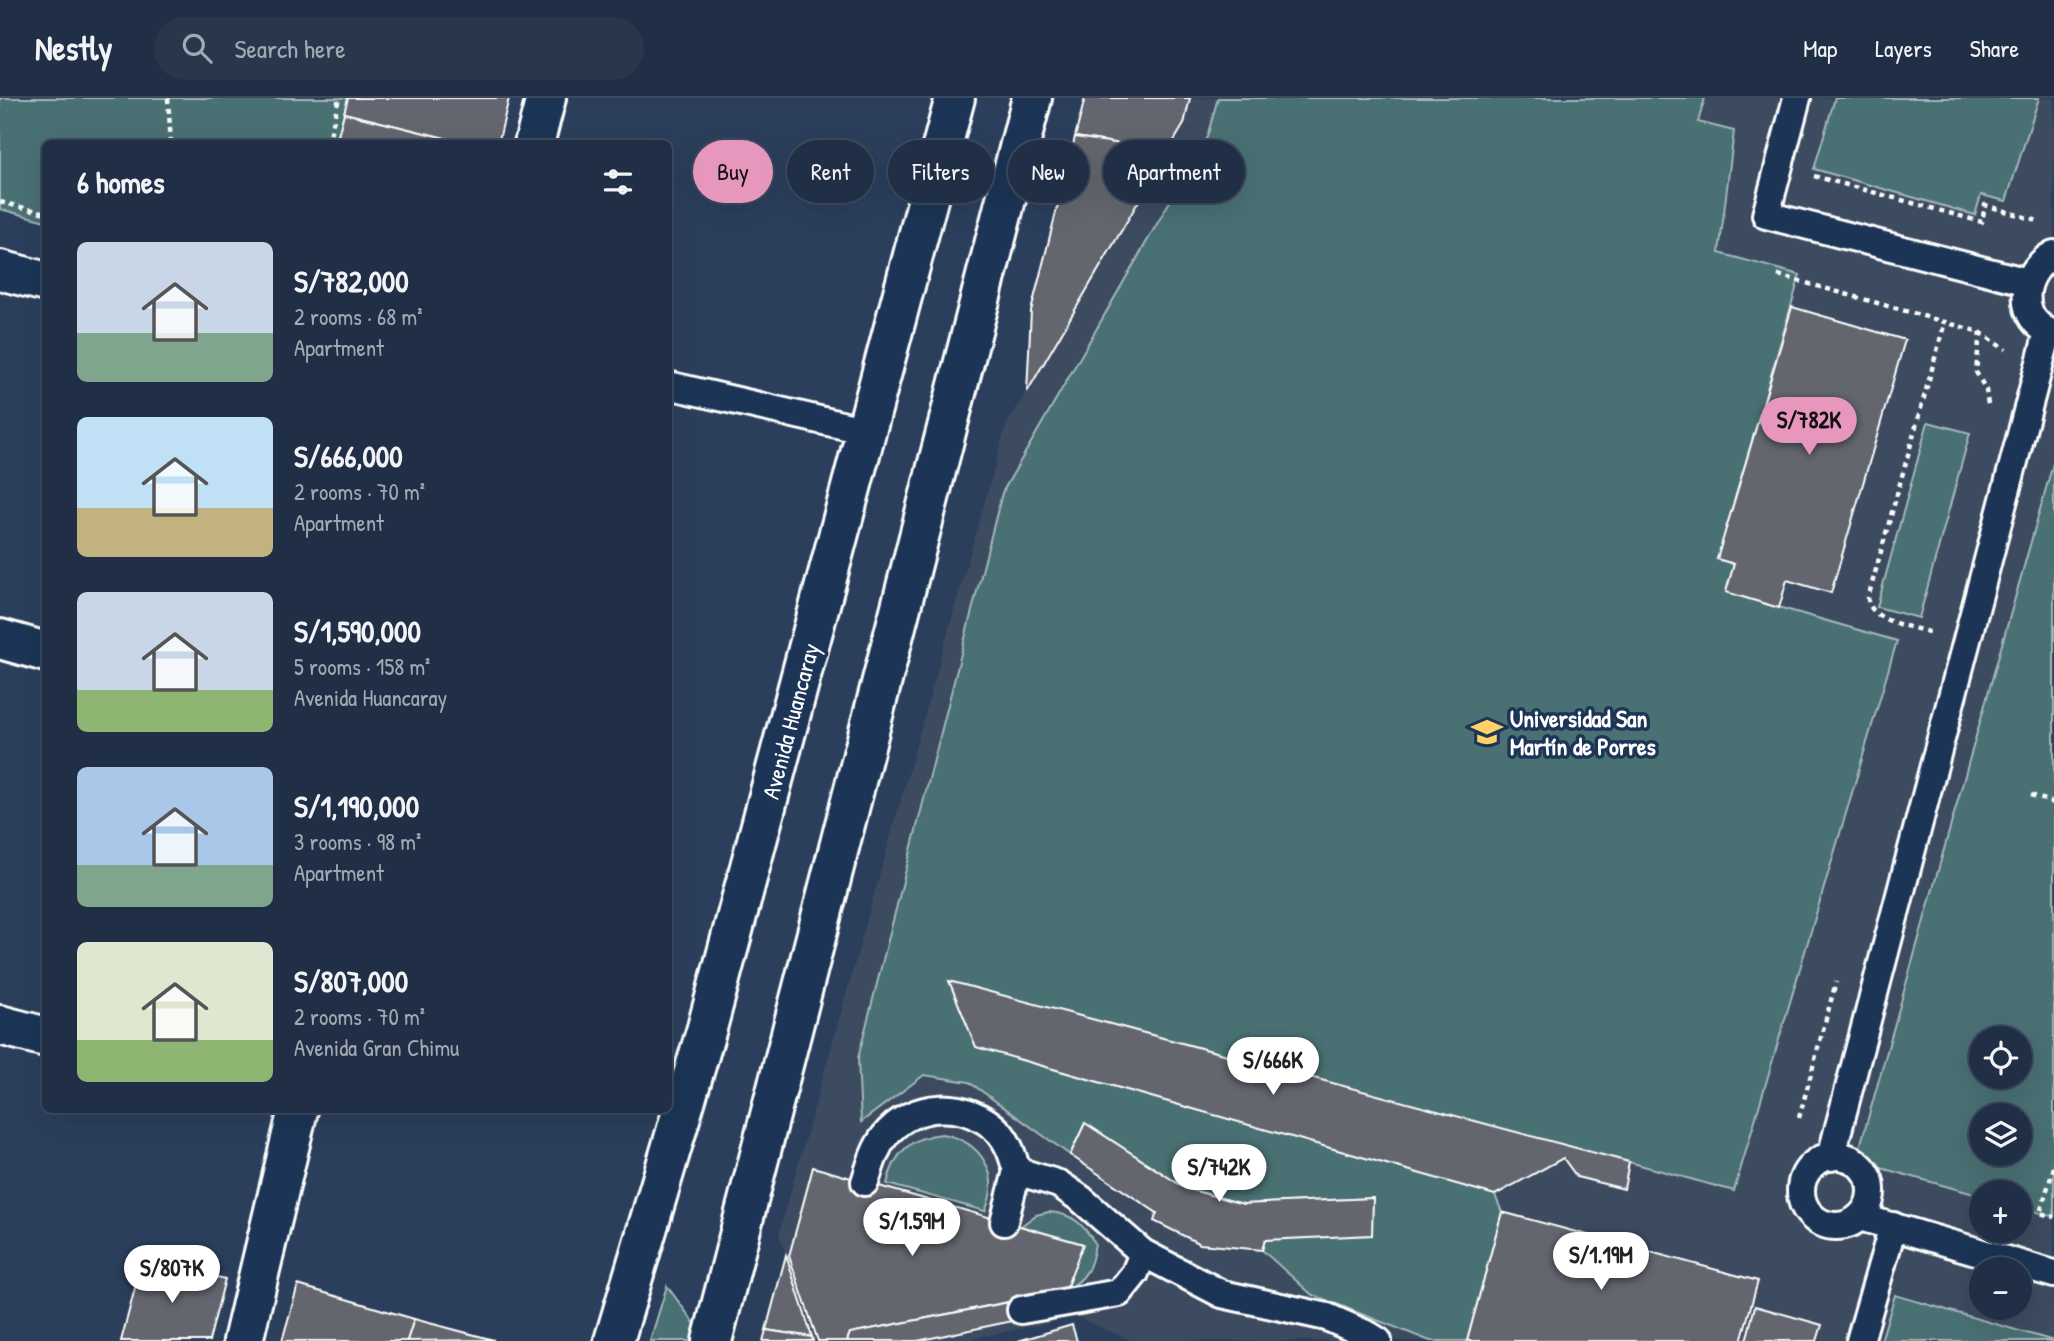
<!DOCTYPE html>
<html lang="en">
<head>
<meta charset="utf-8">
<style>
	:root { --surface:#202f45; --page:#28374c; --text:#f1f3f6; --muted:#a2a9b3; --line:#3d4a5e; --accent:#e797bd }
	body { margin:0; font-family:"Patrick Hand",sans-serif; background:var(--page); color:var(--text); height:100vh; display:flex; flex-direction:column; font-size:26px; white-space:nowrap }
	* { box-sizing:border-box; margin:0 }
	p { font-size:23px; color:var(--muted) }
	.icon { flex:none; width:38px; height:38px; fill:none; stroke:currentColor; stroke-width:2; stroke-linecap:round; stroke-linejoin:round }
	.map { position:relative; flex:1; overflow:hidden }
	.details { position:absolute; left:42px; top:42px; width:630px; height:973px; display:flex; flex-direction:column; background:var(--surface); border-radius:10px; box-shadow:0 7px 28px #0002,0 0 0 2px var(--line) }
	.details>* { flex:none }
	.banner { position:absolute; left:693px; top:42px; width:665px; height:63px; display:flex; gap:14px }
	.fabs { position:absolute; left:1969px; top:928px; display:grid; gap:14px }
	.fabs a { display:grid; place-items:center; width:63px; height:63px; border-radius:50%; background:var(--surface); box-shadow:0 7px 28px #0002,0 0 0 2px var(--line); font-size:35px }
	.price { position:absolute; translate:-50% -60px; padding:0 16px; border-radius:24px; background:#fff; color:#222; font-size:23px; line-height:46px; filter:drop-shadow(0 2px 4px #0008) }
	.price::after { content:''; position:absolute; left:50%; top:42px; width:21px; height:16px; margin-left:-10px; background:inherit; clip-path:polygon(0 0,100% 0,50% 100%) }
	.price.current { background:var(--accent); color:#111 }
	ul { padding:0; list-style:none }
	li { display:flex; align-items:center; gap:21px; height:175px; padding:0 35px }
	li span { display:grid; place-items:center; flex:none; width:196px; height:140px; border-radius:10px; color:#555 }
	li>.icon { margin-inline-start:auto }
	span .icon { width:84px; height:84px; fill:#fffc; stroke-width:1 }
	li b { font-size:30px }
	h2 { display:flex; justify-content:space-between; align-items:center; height:84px; padding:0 35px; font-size:30px }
	.tag { padding:0 24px; border-radius:32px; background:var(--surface); box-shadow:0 7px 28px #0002,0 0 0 2px var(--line); font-size:24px; line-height:63px }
	.tag.current { background:var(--accent); color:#111 }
	header { display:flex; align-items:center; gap:42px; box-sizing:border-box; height:98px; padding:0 35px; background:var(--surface); border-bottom:2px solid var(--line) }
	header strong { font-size:33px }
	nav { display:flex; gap:38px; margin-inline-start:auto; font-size:24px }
	.search { width:490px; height:63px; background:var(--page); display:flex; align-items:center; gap:18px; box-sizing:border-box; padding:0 24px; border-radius:38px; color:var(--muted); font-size:26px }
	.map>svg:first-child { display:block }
	.built { fill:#3c4b61; fill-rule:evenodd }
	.green { fill:#497073; stroke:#a4b8b9; stroke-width:2; fill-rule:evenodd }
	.building { fill:#64666e; stroke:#fff; stroke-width:2 }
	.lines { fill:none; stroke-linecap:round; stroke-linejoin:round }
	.service-casing { stroke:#fff; stroke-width:32 }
	.minor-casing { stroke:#fff; stroke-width:44 }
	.primary-casing { stroke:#fff; stroke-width:44 }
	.path { stroke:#fff; stroke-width:4.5; stroke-dasharray:5 5; stroke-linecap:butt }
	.service { stroke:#1d3557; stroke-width:26 }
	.minor { stroke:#1d3557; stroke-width:38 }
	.primary { stroke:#1d3557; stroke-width:38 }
	.labels { text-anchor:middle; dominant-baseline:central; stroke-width:7; stroke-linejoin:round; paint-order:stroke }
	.poi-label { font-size:24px; font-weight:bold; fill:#fff; stroke:#1d3557; text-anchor:start }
	.street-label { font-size:24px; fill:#fff; stroke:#1d3557 }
</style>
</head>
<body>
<header>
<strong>Nestly</strong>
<div class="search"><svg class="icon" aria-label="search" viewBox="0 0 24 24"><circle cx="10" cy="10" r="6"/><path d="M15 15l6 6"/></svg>Search here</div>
<nav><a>Map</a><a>Layers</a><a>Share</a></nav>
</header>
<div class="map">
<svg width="2054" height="1243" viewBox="0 0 2054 1243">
	<rect width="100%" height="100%" fill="#2b3f5c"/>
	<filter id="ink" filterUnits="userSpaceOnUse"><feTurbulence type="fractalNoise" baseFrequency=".0143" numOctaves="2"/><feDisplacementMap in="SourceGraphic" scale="14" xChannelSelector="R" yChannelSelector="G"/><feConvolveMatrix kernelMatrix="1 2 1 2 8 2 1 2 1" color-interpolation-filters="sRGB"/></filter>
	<g filter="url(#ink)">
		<path class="built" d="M1190,0H2054V1243H1132L1077,1219L960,1243H813L779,1135L1006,328L1183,26ZM1981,940H2020V978H1981ZM1981,1017H2020V1055H1981ZM1981,1094H2020V1132H1981ZM1981,1171H2020V1209H1981Z"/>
		<g class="green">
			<polygon points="0,0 348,0 336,45 46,46 45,123 0,111"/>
			<polygon points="1218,0 1705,0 1698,24 1734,33 1719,155 1800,177 1718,460 1734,466 1726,494 1897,543 1734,1093 1629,1064 977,949 1495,1097 1502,1114 1467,1243 1430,1243 1311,1196 1262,1152 1265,1142 1373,1100 1243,1106 1185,1090 1085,1025 1070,1057 969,984 924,977 861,1024 858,960 1002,395 1207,39"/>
			<polygon points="1835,0 2039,0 2006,103 1981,97 1975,117 1814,71"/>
			<polygon points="1928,324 1970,335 1919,520 1877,509"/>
			<path d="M2054,362V1119L2020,1109V1094H1981V1098L1856,1063ZM1981,940H2020V978H1981ZM1981,1017H2020V1055H1981Z"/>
			<path d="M942,1036C981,1043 1002,1076 985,1113L887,1086C894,1055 910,1039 942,1036Z"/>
			<path d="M1049,1114C1073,1116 1082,1125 1095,1145C1092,1169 1087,1180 1065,1193L1083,1146L1021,1128L1036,1117Z"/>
			<polygon points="667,1188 700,1233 697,1243 650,1243"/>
			<polygon points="1895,1197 2054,1243 1881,1243"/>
		</g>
		<g class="building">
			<polygon points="348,0 509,0 498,46 469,46 344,15"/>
			<polygon points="1085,0 1190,0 1184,26 1168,53 1075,39"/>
			<polygon points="344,15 469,46 336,46"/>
			<polygon points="1075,39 1168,53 1027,294 1031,213"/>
			<polygon points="1792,209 1905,242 1831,495 1787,482 1779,510 1726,494 1734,466 1717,461"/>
			<polygon points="949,883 1629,1064 1624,1091 1577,1079 1563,1060 1495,1097 976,949"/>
			<polygon points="1085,1025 1185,1090 1243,1106 1373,1100 1372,1137 1265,1142 1262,1152 1200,1146 1154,1123 1157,1115 1070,1057"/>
			<polygon points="813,1069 865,1084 1083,1146 1065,1193 850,1235 847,1243 818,1243 789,1158"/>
			<polygon points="1502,1114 1758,1183 1741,1243 1467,1243"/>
			<polygon points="786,1157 812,1239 766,1232"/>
			<polygon points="143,1160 225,1181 209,1243 121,1243"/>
			<polygon points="298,1187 414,1221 407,1243 282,1243"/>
			<polygon points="1020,1202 1022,1221 917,1243 847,1243 850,1235"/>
			<polygon points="1755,1208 1822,1227 1817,1243 1746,1243"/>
			<polygon points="414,1221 494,1242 407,1243"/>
			<polygon points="1072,1227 1077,1243 1018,1243"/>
			<polygon points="766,1232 812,1239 813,1243 763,1243"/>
		</g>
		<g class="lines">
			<defs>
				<g id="service">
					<polyline points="1797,0 1766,117 2028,184"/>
					<path d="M2054,156C2020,174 2015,222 2054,236"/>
					<polyline points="668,287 867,333"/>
					<circle cx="1836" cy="1093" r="35"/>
					<polyline points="1831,1059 2048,234"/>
					<path d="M865,1084C870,1069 874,1052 884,1039C912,1003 967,1001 999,1034C1009,1045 1013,1059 1017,1073L1059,1086L1081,1101L1143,1155L1222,1196L1327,1219L1370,1238L1378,1243"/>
					<polyline points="1860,1119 2054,1176"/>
					<polyline points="1004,1124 1017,1073"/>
					<polyline points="1021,1212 1119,1195 1135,1175 1143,1155"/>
					<polyline points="1860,1243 1893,1128"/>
				</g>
				<g id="minor">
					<polyline points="534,46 546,0"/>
					<polyline points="0,172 46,184"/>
					<polyline points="0,541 46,554"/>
					<polyline points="0,927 46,939"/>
					<polyline points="243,1243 298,1012"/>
				</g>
				<g id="primary">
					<polyline points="614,1243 707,930 955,0"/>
					<polyline points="712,1243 1032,0"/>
				</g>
			</defs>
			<use href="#service" class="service-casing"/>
			<use href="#minor" class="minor-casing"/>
			<use href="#primary" class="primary-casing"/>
			<g class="path">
				<polyline points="168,0 171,46"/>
				<polyline points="328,46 339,0"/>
				<polyline points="1814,78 1982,124 1985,107 2038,123"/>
				<polyline points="0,104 46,115"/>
				<polyline points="1778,177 1980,234 2006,252"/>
				<polyline points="1980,234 1976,274 1986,292 1988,307"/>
				<path d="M1929,534C1909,528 1870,524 1868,500L1945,224"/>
				<polyline points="2031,697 2054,705"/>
				<polyline points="1799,1020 1836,884"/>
				<polyline points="2054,1069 2040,1115 2054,1119"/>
			</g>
			<use href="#service" class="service"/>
			<use href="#minor" class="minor"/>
			<use href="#primary" class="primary"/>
		</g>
	</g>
	<defs>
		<symbol id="university-bare" viewBox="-9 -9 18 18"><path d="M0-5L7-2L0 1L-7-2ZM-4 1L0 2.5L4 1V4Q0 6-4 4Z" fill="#ffd166" stroke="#1d3557" stroke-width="2.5" paint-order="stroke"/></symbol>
	</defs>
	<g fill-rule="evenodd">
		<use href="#university-bare" x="1465" y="612" width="44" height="44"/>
	</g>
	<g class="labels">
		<g class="poi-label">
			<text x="1510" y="620">Universidad San<tspan x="1510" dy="28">Martín de Porres</tspan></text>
		</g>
		<g class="street-label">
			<text transform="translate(790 623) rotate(-75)">Avenida Huancaray</text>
		</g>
	</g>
</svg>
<div class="fabs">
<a><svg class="icon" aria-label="locate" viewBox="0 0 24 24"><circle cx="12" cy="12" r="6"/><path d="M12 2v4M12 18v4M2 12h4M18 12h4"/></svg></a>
<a><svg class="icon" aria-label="layers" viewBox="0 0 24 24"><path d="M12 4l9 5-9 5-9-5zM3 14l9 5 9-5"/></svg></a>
<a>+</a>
<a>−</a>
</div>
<b class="price current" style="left:1809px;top:359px">S/782K</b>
<b class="price" style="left:1273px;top:999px">S/666K</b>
<b class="price" style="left:1219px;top:1106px">S/742K</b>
<b class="price" style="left:912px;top:1160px">S/1.59M</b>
<b class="price" style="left:1601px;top:1194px">S/1.19M</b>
<b class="price" style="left:172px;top:1207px">S/807K</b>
<div class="banner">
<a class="tag current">Buy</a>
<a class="tag">Rent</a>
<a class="tag">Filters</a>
<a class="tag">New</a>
<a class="tag">Apartment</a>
</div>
<section class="details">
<h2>6 homes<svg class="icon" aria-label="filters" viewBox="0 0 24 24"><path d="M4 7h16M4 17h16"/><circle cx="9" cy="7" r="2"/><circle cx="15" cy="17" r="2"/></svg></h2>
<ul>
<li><span style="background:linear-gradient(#c9d6e8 65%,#7fa58c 0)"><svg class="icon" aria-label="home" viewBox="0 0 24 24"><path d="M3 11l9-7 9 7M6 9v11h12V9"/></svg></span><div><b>S/782,000</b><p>2 rooms · 68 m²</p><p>Apartment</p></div></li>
<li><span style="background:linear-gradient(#bfe0f5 65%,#c2b280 0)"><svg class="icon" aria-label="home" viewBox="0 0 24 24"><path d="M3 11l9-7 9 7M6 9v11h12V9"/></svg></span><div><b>S/666,000</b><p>2 rooms · 70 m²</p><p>Apartment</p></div></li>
<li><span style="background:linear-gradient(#c9d6e8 70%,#8fb573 0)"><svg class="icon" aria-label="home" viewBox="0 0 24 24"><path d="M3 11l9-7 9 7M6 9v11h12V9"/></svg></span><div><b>S/1,590,000</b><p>5 rooms · 158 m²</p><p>Avenida Huancaray</p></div></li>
<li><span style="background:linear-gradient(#a9c7e8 70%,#7fa58c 0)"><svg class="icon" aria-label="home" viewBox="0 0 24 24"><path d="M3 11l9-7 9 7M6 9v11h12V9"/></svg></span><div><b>S/1,190,000</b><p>3 rooms · 98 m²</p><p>Apartment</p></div></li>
<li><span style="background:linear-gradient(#dfe7d0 70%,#8fb573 0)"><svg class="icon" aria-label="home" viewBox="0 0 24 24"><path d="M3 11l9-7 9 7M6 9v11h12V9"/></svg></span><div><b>S/807,000</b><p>2 rooms · 70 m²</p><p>Avenida Gran Chimu</p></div></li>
</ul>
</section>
</div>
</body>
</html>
